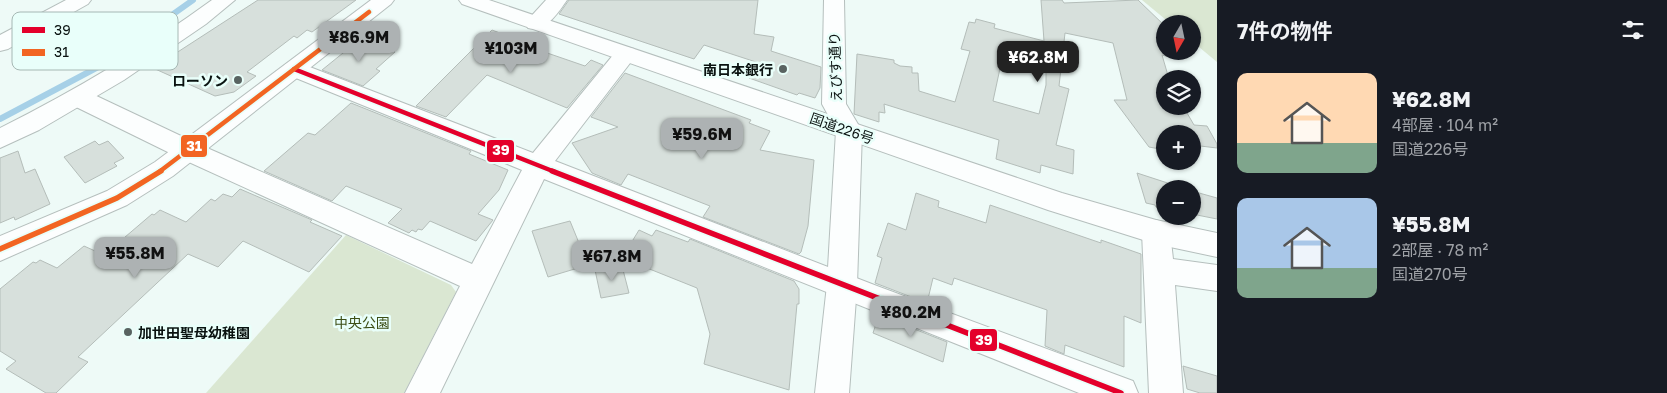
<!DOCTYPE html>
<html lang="ja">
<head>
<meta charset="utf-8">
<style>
	:root { --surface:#171b24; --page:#242831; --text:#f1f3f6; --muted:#9ea1a6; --accent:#adb2b3 }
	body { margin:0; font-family:"Golos Text","Noto Sans JP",sans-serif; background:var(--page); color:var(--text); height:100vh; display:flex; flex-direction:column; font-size:19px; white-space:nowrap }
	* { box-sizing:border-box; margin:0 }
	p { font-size:16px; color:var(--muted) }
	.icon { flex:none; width:28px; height:28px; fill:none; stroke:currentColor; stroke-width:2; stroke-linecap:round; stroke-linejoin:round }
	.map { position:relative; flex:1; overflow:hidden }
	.sheet { display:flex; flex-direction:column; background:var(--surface); width:450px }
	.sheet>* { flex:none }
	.needle { width:32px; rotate:189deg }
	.controls { position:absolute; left:1156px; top:15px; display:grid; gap:10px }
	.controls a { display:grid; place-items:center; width:45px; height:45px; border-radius:50%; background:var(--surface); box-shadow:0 1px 4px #0004; font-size:25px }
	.price { position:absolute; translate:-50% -42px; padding:0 11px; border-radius:10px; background:var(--accent); color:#111; font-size:16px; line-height:32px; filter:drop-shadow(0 1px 2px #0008) }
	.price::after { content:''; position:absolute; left:50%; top:30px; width:15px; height:11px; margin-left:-8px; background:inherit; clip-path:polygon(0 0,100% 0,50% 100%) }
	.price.selected { background:#222; color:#fff }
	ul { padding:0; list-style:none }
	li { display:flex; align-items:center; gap:15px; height:125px; padding:0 20px }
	li span { display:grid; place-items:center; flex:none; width:140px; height:100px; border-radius:10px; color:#555 }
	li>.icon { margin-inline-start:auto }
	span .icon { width:60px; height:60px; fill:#fffc; stroke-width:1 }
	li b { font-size:21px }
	h2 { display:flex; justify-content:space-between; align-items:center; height:60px; padding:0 20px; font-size:21px }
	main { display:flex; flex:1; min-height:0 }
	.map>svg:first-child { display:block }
	.green { fill:#dae7d2 }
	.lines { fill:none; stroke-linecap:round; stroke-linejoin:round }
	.stream { stroke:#a6d0e7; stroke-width:6 }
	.building { fill:#d7e0dc; stroke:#b4bdb9; fill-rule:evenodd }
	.street-casing { stroke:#b5bfbd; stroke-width:2 }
	.secondary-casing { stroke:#b5bfbd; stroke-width:2 }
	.highway-casing { stroke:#b5bfbd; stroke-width:2 }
	.street { fill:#fcfefe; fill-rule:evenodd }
	.secondary { fill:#fcfefe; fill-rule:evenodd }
	.highway { fill:#fcfefe; fill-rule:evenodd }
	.bus-1-far1-casing { stroke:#e9fffa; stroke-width:8 }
	.bus-1-casing { stroke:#e9fffa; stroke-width:9 }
	.bus-2-far1-casing { stroke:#e9fffa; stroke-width:8 }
	.bus-2-casing { stroke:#e9fffa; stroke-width:9 }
	.bus-1-far1 { stroke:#e4002b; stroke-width:4.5 }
	.bus-1 { stroke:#e4002b; stroke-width:5.5 }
	.bus-2-far1 { stroke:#f26522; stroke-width:4.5 }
	.bus-2 { stroke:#f26522; stroke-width:5.5 }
	.poi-dot { fill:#596361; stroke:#e9fffa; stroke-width:2 }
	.labels { text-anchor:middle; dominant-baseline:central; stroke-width:5; stroke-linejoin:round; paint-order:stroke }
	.street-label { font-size:14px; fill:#091210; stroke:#e9fffa }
	.poi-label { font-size:14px; font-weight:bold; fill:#091210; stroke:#e9fffa; text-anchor:end }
	.park-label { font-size:14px; fill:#3c4e15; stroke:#e9fffa }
	.key { fill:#e9fffa; stroke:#a6b8b4; stroke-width:1 }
	.key-label { font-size:14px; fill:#091210 }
	.line-badge { stroke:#e9fffa; stroke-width:2 }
	.badge-label { font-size:14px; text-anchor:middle; font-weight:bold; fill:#fff }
</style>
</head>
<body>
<main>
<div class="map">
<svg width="1217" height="393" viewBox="0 0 1217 393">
	<rect width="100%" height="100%" fill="#eefaf7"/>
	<g class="green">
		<polygon points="1142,0 1217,0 1217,62 1193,42 1192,24 1171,24"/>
		<polygon points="346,235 451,285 456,292 404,393 206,393"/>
	</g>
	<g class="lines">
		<polyline class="stream" points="0,119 100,66 193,0"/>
	</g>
	<g class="building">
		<polygon points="258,0 356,0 312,32 307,30 297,38 294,36 247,72 256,76 234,92 215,96 153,68"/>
		<polygon points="569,0 758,0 754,34 774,37 771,51 821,67 820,88 815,98 799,93 797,95 749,78 759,63 704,45 694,59 559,14"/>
		<path d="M1041,0H1062L1064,3L1138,0L1165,26V51H1169L1170,57L1162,55L1169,79H1165V106H1183L1194,125L1207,126L1217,144V148L1192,145V134H1165V150L1149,147L1114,100H1127L1113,43L1065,33L1059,86L1069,89L1056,145L1074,150L1073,174L1041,165L1040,173L996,159L999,140L884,104L885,113L879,112V122L854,114L857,54L894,60V63L900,66L912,67V73H918L919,91L955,102L970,51L961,49L969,22L975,23L976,19L995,24L994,28L1044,41ZM1002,59L1046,72V85L1039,114L993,101Z"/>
		<polygon points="492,30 529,44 527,46 585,66 591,60 603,65 567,108 487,75 446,117 416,106"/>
		<polygon points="359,40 395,52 376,69 380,71 363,86 322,70"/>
		<polygon points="625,73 751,120 749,123 770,131 760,150 814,160 808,226 801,252 799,254 703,217 710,206 628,174 621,185 592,173 572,143 618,127 591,117"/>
		<polygon points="351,103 471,151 469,154 508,170 499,190 478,214 493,220 476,241 430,221 422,230 418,229 416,232 412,230 409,233 388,223 402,209 346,186 332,201 264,171 308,133 315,135"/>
		<polygon points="95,141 99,145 108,141 124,158 114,163 117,166 85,183 64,157"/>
		<polygon points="18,151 25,173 35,169 50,204 15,220 14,217 0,223 0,158"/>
		<polygon points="1137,173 1186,189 1165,189 1165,209 1156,207 1155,205 1146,203"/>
		<polygon points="240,189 312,220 310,222 342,236 309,272 243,241 218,267 188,254 78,357 88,362 56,393 46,393 6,369 16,361 0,351 0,289 33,262 36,263 40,260 57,268 84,246 104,255 152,214 154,215 160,210 186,222 211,199 215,201 223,194 232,197"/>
		<polygon points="1192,191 1217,198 1217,219 1192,214"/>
		<polygon points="916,193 939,201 938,207 986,223 990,205 1101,243 1101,240 1141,254 1141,323 1124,316 1124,367 1065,345 1064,354 1045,346 1047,310 954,278 952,285 933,278 927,303 875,283 882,258 877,256 888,223 906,230"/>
		<polygon points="570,221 588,265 548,277 532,231"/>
		<polygon points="639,230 652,236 656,230 688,242 690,239 794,281 799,289 799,304 797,304 789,390 704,364 710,334 697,288 622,258"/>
		<polygon points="622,266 629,293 601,298 595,270"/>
		<polygon points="879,315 947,342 943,362 873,333"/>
		<polygon points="1183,366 1217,376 1217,393 1200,393 1187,389"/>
	</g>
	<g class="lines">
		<defs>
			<g id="street">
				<path d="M546,0H567C558,13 546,32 528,28L525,23Z"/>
				<polygon points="824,0 844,0 846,104 862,131 858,137 849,140 840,137 822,104"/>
				<polygon points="626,47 634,49 637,54 555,161 877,286 1133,381 1138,393 1079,393 544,179 440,393 405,393 460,286 180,158 70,104 67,98 70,92 79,90 88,92 198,144 472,264 522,170 286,74 282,69 286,64 294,62 302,64 533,153 618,49"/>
				<polygon points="1156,220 1166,224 1170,232 1173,259 1217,265 1217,291 1175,285 1183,393 1149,393 1142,232 1146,224"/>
			</g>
			<g id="secondary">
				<polygon points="66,0 91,0 88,4 8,49 0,51 0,35"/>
				<path d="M212,0H235L206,24L124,80L39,130L0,148V128C74,91 145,49 212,0Z"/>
				<polygon points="849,122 858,125 862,131 857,285 849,393 815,393 827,285 836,131 840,125"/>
			</g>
			<g id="highway">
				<polygon points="371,0 394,0 391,4 173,176 127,205 0,261 0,236 107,191 155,162"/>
				<polygon points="459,0 489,0 1062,193 1156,220 1217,233 1217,257 1156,244 1048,210 462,4"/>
			</g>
		</defs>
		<use href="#street" class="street-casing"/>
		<use href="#secondary" class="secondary-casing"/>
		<use href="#highway" class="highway-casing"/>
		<use href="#street" class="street"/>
		<use href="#secondary" class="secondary"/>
		<use href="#highway" class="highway"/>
		<defs>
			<polyline id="bus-1-far1" points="294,69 555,172"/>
			<polyline id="bus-1" points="552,171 1121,393"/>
			<polyline id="bus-2-far1" points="159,172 369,12"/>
			<polyline id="bus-2" points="0,249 117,198 161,171"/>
		</defs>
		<use href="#bus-1-far1" class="bus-1-far1-casing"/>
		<use href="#bus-1" class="bus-1-casing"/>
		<use href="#bus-2-far1" class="bus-2-far1-casing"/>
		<use href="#bus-2" class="bus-2-casing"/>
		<use href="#bus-1-far1" class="bus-1-far1"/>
		<use href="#bus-1" class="bus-1"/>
		<use href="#bus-2-far1" class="bus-2-far1"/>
		<use href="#bus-2" class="bus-2"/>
	</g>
	<g class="poi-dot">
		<circle cx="783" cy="69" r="5"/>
		<circle cx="238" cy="80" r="5"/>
		<circle cx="128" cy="332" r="5"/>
	</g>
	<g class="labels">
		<g class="street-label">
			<text transform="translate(835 67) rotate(-92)">えびす通り</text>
			<text transform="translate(842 128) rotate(19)">国道226号</text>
		</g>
		<g class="poi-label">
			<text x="773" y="69">南日本銀行</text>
			<text x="228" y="80">ローソン</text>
			<text x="138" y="332" text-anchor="start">加世田聖母幼稚園</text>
		</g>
		<g class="park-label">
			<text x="362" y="322">中央公園</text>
		</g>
	</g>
	<rect x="12" y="12" width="166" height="58" rx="8" class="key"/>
	<rect x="22" y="27" width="23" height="6" fill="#e4002b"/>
	<rect x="22" y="49" width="23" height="7" fill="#f26522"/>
	<g class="key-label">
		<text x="54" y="35">39</text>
		<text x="54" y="57">31</text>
	</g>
	<g class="line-badge">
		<rect x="180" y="134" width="28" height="24" rx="5" fill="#f26522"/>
		<rect x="486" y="139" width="29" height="24" rx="5" fill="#e4002b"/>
		<rect x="969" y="328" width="29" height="24" rx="5" fill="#e4002b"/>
	</g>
	<g class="badge-label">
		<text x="194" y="151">31</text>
		<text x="501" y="155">39</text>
		<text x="984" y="345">39</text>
	</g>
</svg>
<div class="controls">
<a><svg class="needle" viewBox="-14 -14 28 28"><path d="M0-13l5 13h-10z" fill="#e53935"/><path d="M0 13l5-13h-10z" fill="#9ea1a6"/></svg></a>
<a><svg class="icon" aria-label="layers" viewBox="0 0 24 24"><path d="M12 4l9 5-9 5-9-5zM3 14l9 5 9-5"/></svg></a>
<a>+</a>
<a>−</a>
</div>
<b class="price" style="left:359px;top:63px">¥86.9M</b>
<b class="price" style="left:511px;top:74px">¥103M</b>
<b class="price selected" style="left:1038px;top:83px">¥62.8M</b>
<b class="price" style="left:702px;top:160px">¥59.6M</b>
<b class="price" style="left:135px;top:279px">¥55.8M</b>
<b class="price" style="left:612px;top:282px">¥67.8M</b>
<b class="price" style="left:911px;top:338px">¥80.2M</b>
</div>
<section class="sheet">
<h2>7件の物件<svg class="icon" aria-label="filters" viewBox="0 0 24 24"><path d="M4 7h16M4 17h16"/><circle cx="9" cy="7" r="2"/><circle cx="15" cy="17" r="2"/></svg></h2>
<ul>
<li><span style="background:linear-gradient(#ffd9b3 70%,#7fa58c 0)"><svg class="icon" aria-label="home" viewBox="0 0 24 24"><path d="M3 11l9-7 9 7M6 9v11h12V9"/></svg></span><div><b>¥62.8M</b><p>4部屋 · 104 m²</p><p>国道226号</p></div></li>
<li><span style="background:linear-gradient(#a9c7e8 70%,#7fa58c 0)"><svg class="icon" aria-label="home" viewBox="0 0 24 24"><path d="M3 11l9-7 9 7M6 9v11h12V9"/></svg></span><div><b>¥55.8M</b><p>2部屋 · 78 m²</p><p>国道270号</p></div></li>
</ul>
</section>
</main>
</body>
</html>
